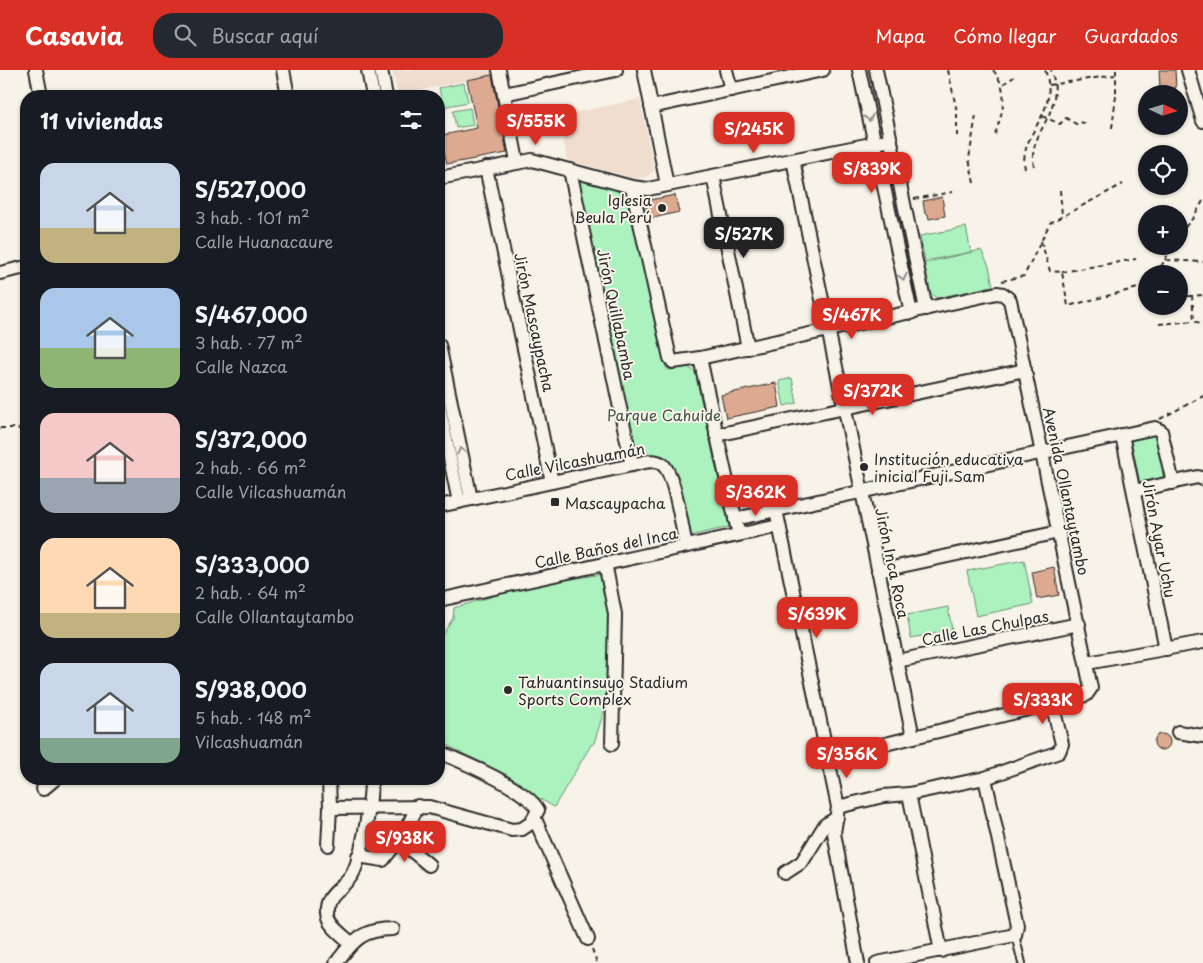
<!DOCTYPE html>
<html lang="es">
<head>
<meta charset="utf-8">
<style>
	:root { --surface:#171b24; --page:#242831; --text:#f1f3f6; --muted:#9ea1a6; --accent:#d93025 }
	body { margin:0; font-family:"Playpen Sans",sans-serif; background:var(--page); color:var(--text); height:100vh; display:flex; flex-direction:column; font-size:19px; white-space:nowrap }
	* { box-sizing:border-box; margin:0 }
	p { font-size:16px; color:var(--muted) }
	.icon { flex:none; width:28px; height:28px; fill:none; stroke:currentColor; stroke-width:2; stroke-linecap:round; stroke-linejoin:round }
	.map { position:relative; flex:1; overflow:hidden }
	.drawer { position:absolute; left:20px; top:20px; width:425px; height:695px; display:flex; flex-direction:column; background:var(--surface); border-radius:20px; box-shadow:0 1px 4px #0004 }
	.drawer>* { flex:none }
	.needle { width:32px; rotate:94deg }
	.fabs { position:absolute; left:1138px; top:15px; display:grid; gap:10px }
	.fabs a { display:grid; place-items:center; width:50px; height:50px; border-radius:50%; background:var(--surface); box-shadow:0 1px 4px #0004; font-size:25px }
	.price { position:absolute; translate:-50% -42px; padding:0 11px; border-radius:10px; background:var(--accent); color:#fff; font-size:16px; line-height:32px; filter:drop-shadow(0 1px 2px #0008) }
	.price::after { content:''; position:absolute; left:50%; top:30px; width:15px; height:11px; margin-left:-8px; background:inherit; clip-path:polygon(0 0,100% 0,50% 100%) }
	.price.current { background:#222; color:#fff }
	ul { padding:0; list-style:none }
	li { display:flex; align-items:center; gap:15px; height:125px; padding:0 20px }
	li span { display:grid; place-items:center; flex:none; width:140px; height:100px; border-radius:15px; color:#555 }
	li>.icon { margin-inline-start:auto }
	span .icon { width:60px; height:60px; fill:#fffc; stroke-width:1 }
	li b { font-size:21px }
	h2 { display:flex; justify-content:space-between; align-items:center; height:60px; padding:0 20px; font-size:21px }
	header { display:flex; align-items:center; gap:30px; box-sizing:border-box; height:70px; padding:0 25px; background:var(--accent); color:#fff }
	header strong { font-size:24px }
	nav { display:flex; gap:28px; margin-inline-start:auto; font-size:18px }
	.search { width:350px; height:45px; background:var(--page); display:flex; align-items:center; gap:12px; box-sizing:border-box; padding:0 18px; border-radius:20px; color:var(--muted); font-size:19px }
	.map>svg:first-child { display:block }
	.built { fill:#efddce }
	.green { fill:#abf2be; stroke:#6b8e74 }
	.building { fill:#ddaa91; stroke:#2b2b2b }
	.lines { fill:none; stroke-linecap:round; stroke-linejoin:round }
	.service-casing { stroke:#2b2b2b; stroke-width:10 }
	.minor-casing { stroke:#2b2b2b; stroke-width:16 }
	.path { stroke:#2b2b2b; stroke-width:2; stroke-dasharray:5 4; stroke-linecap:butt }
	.service { stroke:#f7f3e8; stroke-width:6 }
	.minor { stroke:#f7f3e8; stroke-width:12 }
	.oneway { stroke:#918f8a }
	.poi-dot { fill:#2b2b2b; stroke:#f7f3e8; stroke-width:2 }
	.labels { text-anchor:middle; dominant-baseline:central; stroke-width:4; stroke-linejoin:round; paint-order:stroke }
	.poi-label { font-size:15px; fill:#2b2b2b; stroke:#f7f3e8; text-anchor:start }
	.street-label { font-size:15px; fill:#2b2b2b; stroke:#f7f3e8 }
	.park-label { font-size:15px; fill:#455348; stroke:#f7f3e8 }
</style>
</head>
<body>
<header>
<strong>Casavia</strong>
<div class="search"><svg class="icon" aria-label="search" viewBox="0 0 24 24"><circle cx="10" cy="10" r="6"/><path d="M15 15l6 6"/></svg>Buscar aquí</div>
<nav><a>Mapa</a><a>Cómo llegar</a><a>Guardados</a></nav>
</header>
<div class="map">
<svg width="1203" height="893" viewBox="0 0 1203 893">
	<rect width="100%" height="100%" fill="#f7f3e8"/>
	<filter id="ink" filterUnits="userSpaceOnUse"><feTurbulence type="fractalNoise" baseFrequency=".02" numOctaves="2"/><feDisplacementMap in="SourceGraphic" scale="10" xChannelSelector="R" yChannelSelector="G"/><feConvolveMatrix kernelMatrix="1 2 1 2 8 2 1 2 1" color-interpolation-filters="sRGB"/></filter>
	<g filter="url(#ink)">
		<g class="built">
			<polygon points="392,0 492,0 493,5 398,25"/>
			<polygon points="640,29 654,100 649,106 637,109 567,90 559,46"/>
		</g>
		<g class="green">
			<polygon points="464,13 468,32 443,37 439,18"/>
			<polygon points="470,38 473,55 456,58 453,41"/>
			<polygon points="583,108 613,117 630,134 666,298 670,300 688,297 695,302 729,457 689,466 674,399 656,385 651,386 630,376 578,114"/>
			<polygon points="966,157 971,182 925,191 920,166"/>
			<polygon points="981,180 989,196 993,216 937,228 931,224 924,193"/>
			<polygon points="792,308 797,333 784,336 779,311"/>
			<polygon points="1157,364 1165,401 1162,408 1140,413 1131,370"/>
			<polygon points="1024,490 1033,534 976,546 967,501"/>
			<polygon points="603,504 611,543 605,638 594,673 591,675 554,737 439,670 439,570 453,548 454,538 523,517"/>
			<polygon points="948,537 952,560 911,568 907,545"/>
		</g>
		<g class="building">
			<polygon points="1159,0 1175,0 1176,18 1160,19"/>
			<polygon points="492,5 507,83 447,94 442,73 445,73 443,65 477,58 467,10"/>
			<polygon points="675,125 679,142 649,149 645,131"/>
			<polygon points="942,127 945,146 929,149 928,144 925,144 923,131"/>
			<polygon points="776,313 780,337 726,348 721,325"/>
			<polygon points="1054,497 1059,525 1037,529 1032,502"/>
			<circle cx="1162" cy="672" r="8"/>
		</g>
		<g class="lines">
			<defs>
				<polyline id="service" points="1015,865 1022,893"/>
				<g id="minor">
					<polyline points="36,0 41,26"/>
					<polyline points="283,0 288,26"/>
					<polyline points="368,0 373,26"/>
					<polyline points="381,0 386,26"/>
					<polyline points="499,0 517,91"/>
					<polyline points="644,0 667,115"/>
					<polyline points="726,0 731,20"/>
					<polyline points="859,0 911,243"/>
					<polyline points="876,0 926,239"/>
					<polyline points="1188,0 1203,51"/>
					<polyline points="504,24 616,0"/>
					<polyline points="651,37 823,0"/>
					<polyline points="793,90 913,667"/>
					<polyline points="486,98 552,412"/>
					<polyline points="570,100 632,395"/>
					<polyline points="713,106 748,278"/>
					<polyline points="439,108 532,90 632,117 648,119 891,70"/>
					<polyline points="632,117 670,288 673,292 700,288 997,223 1003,224 1010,230 1091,618 1086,625 828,688"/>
					<polyline points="0,203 26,197"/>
					<polyline points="439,275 471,429"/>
					<polyline points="700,288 737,457"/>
					<polyline points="439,336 459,432"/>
					<polyline points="716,365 1025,300"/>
					<polyline points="1122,365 1166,579"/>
					<polyline points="1134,421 1198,407 1203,409"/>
					<path d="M439,436L632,395C641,393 653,388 662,394C675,403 682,459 686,476"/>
					<polyline points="776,440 838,737 834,763 858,893"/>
					<polyline points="735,449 1155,358 1161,361 1173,413"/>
					<polyline points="605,493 615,544 612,674"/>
					<polyline points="878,501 1059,462"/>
					<polyline points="439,530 779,456"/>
					<polyline points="897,591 1079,554"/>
					<polyline points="1087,593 1203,572"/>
					<polyline points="1178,662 1203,666"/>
					<path d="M329,709L330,738L429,737L512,760L522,759L531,753L538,740C526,718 463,692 439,682"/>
					<polyline points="43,719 55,709"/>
					<polyline points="909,724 941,881"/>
					<polyline points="838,737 883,726 909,724 985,708 1059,682 1062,674 1052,633"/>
					<polyline points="535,749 588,869"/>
					<polyline points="399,770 429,795"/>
					<polyline points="328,775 330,738"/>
					<polyline points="358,786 383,790 404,763 418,736"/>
					<polyline points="785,803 802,792 825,755 837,748"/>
					<path d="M351,873C343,865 328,856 327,844C325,822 345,819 353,803C363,782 371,733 371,709"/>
					<path d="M336,893C354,870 362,859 393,859"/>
					<polyline points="877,893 1015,865 1017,855 985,708"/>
				</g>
			</defs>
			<use href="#service" class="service-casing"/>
			<use href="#minor" class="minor-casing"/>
			<g class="path">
				<polyline points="948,0 957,42 957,66"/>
				<path d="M993,0C1011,23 1002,42 994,68"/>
				<polyline points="1003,14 1014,7"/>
				<polyline points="1049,15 1115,5"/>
				<polyline points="1042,46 1060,54 1066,48 1076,54 1080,52 1088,54"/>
				<polyline points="1112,58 1116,26 1116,0"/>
				<path d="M1034,96C1026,63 1067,43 1051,0"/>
				<path d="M1025,99C1018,62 1061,45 1045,0"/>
				<polyline points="974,113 969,89 976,45"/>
				<polyline points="1060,120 1062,146"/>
				<polyline points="914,129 953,122"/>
				<polyline points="1179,164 1193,148 1203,131"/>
				<polyline points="1041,171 1050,201 1062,202 1068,236 1146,216"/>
				<polyline points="1165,190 1172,176"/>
				<polyline points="1062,202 1136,189"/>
				<polyline points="1156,204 1165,190 1203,192"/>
				<polyline points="1002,211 1024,206 1050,153 1123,114"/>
				<polyline points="1192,225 1194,250"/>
				<polyline points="1179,227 1203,225"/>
				<polyline points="1159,254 1194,251 1203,254"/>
				<polyline points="1160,349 1203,326"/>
				<polyline points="0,358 17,358 26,363"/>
				<polyline points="26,434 22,445 26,446"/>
				<polyline points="592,879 597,893"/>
			</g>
			<use href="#service" class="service"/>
			<use href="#minor" class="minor"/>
		</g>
		<defs><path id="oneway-chevron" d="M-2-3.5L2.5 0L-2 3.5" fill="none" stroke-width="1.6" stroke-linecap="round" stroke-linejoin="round" transform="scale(1.25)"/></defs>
		<g class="oneway">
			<use href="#oneway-chevron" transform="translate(869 48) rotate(78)"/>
			<use href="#oneway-chevron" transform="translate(903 207) rotate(78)"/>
			<use href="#oneway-chevron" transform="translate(461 381) rotate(-102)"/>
		</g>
	</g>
	<g class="poi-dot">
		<circle cx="662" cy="138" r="5"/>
		<circle cx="864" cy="397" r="5"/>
		<rect x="550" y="427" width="10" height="10" rx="2.5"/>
		<circle cx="508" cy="620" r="5"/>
	</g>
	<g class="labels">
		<g class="poi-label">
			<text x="652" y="129" text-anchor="end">Iglesia<tspan x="652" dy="17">Beula Perú</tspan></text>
			<text x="874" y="388">Institución educativa<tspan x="874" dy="17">inicial Fuji Sam</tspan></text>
			<text x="565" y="432">Mascaypacha</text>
			<text x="518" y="611">Tahuantinsuyo Stadium<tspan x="518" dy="17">Sports Complex</tspan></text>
		</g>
		<g class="street-label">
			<text transform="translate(617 244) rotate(78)">Jirón Quillabamba</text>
			<text transform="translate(535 252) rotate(78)">Jirón Mascaypacha</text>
			<text transform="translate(575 391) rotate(-11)">Calle Vilcashuamán</text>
			<text transform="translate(1067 421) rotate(78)">Avenida Ollantaytambo</text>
			<text transform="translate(1160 469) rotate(79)">Jirón Ayar Uchu</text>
			<text transform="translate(606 477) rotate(-12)">Calle Baños del Inca</text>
			<text transform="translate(893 493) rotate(78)">Jirón Inca Roca</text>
			<text transform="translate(985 557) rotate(-11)">Calle Las Chulpas</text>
		</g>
		<g class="park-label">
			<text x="664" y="344">Parque Cahuide</text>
		</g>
	</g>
</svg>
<div class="fabs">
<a><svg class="needle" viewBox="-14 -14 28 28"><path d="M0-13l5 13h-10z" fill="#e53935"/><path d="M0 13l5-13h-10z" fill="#9ea1a6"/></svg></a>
<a><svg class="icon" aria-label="locate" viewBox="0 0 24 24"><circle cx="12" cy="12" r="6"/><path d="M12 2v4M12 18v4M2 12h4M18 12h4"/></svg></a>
<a>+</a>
<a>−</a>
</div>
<b class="price" style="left:536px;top:76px">S/555K</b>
<b class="price" style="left:754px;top:84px">S/245K</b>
<b class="price" style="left:872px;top:124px">S/839K</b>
<b class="price current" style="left:744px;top:189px">S/527K</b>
<b class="price" style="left:852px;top:270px">S/467K</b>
<b class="price" style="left:873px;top:346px">S/372K</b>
<b class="price" style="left:756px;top:447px">S/362K</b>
<b class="price" style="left:817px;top:569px">S/639K</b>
<b class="price" style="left:1043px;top:655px">S/333K</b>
<b class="price" style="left:847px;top:709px">S/356K</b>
<b class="price" style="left:405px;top:793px">S/938K</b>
<section class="drawer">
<h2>11 viviendas<svg class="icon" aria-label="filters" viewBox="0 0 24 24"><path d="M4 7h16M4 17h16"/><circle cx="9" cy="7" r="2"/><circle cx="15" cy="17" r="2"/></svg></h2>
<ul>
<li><span style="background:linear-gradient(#c9d6e8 65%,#c2b280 0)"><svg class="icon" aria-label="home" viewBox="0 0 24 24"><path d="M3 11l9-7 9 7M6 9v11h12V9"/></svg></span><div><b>S/527,000</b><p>3 hab. · 101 m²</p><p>Calle Huanacaure</p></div></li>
<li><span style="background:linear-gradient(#a9c7e8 60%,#8fb573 0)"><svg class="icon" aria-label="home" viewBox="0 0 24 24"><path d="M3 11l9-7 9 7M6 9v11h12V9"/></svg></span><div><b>S/467,000</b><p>3 hab. · 77 m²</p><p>Calle Nazca</p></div></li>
<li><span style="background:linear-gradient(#f6c9c9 65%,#9aa5b1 0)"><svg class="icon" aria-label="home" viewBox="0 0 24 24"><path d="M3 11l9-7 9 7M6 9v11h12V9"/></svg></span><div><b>S/372,000</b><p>2 hab. · 66 m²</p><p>Calle Vilcashuamán</p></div></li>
<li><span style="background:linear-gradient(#ffd9b3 75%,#c2b280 0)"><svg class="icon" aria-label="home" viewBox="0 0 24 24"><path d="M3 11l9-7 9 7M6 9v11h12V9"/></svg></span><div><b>S/333,000</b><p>2 hab. · 64 m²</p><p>Calle Ollantaytambo</p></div></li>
<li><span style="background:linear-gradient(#c9d6e8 75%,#7fa58c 0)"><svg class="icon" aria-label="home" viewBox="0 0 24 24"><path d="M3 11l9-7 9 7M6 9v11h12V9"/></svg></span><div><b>S/938,000</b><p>5 hab. · 148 m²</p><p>Vilcashuamán</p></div></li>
</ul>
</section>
</div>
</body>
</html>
